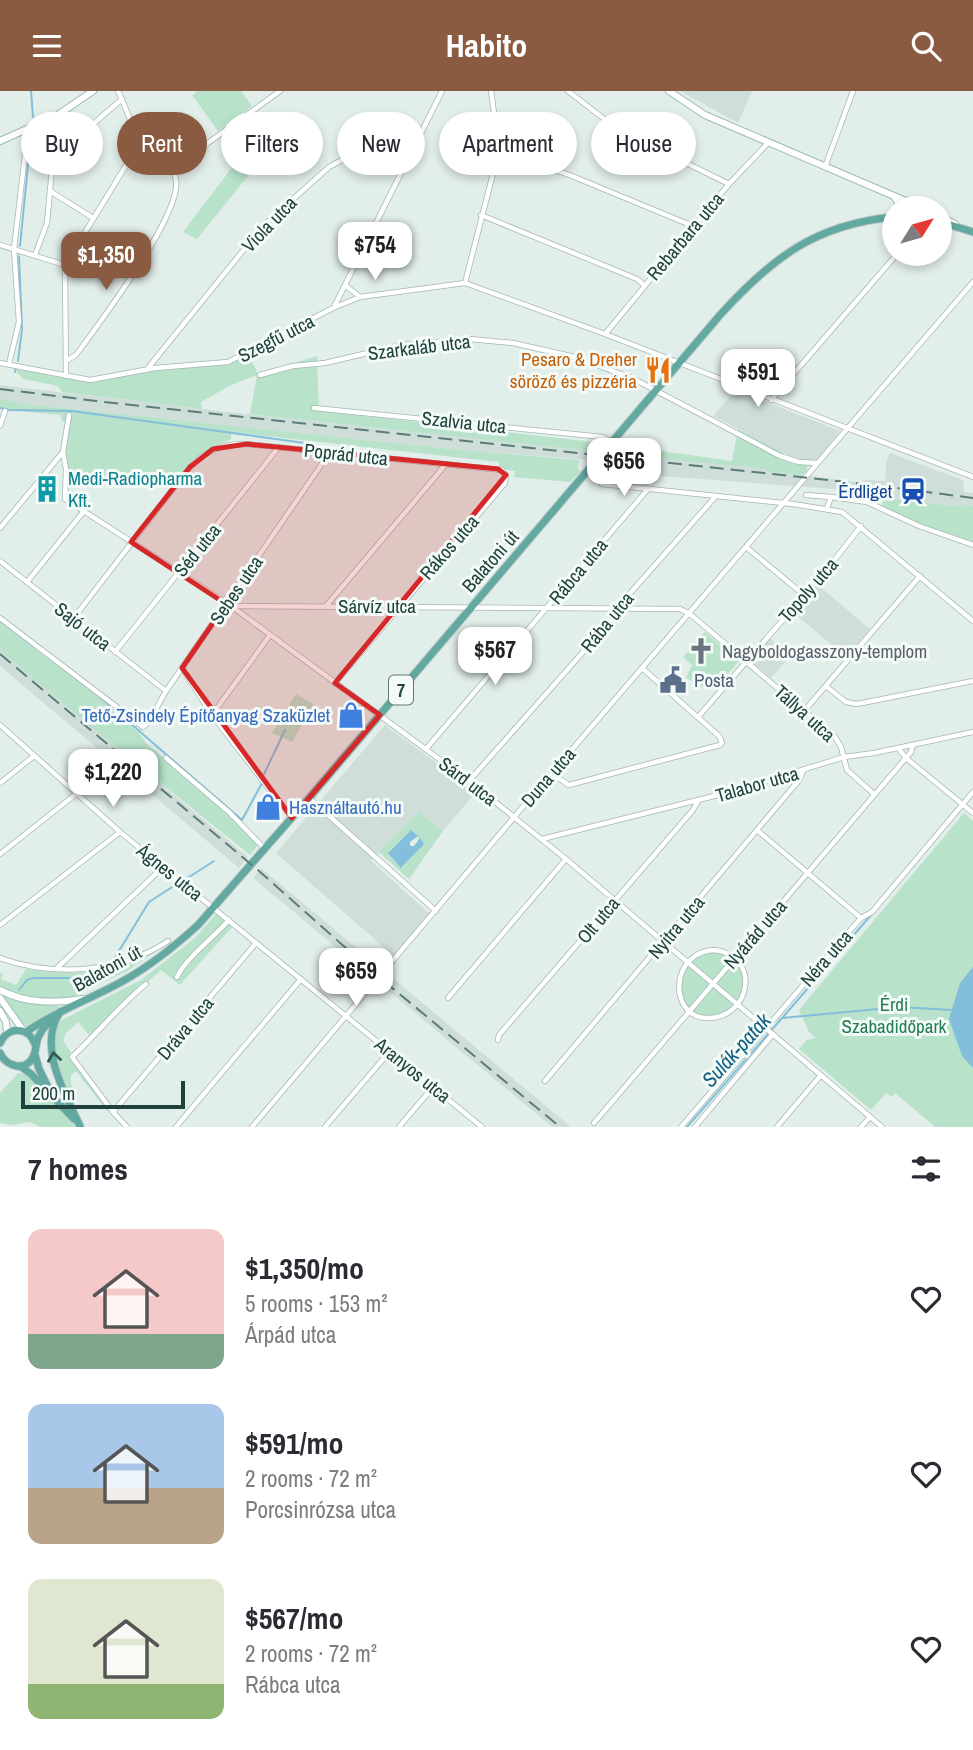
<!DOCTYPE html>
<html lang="en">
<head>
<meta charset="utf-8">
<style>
	:root { --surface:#fff; --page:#f2f2f3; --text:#2b2b33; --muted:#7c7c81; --accent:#8a5b40 }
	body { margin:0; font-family:"Archivo Narrow",sans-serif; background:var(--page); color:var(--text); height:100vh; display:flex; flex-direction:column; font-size:26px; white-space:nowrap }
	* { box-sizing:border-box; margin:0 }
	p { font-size:23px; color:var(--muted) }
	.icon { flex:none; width:38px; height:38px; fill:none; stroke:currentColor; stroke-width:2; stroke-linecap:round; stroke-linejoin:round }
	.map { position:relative; height:1036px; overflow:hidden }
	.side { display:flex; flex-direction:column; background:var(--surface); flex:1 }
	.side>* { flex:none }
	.banner { position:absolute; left:21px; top:21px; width:931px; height:63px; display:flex; gap:14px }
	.needle { width:46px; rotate:53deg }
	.controls { position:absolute; left:882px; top:105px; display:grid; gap:14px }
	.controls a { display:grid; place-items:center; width:70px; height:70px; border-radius:50%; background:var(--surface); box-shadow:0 4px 10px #0003; font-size:35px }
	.scale { position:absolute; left:21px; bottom:18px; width:164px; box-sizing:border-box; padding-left:7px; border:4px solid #1f423d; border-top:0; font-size:19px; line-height:24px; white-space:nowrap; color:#1f423d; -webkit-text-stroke:5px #f3faf7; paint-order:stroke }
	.price { position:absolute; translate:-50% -60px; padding:0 16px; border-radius:14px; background:#fff; color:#222; font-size:23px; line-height:46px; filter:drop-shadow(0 2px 4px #0008) }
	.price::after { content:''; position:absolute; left:50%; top:42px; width:21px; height:16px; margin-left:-10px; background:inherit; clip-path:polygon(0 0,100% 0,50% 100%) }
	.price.active { background:var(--accent); color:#fff }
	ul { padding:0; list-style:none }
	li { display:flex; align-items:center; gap:21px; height:175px; padding:0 28px }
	li span { display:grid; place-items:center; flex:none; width:196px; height:140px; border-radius:14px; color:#555 }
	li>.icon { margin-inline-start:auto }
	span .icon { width:84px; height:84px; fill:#fffc; stroke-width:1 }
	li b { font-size:30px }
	h2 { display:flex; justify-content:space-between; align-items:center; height:84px; padding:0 28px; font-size:30px }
	.chip { padding:0 24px; border-radius:32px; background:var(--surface); box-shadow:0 4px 10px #0003; font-size:24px; line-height:63px }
	.chip.active { background:var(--accent); color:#fff }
	header { display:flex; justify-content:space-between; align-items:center; height:91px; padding:0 28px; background:var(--accent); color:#fff; font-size:32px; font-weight:800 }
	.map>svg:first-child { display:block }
	.built { fill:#d0deda }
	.green { fill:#b8e2ca; fill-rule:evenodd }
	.water { fill:#83bfda }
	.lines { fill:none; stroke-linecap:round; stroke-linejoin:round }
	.stream { stroke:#83bfda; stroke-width:2 }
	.street-casing { stroke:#a4b7b3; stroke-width:6 }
	.secondary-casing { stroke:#9fbbb5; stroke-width:8 }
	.primary-casing { stroke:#c0cac9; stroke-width:9 }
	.street { stroke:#fff; stroke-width:4.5 }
	.secondary { stroke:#fff; stroke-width:6 }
	.primary { stroke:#61a9a1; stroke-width:7 }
	.rail { stroke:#5a7d79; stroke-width:2; stroke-dasharray:14 7; stroke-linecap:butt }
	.oneway { stroke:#305c56 }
	.marked { fill:#d62828; fill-opacity:0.2; stroke:#d62828; stroke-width:5; stroke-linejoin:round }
	.labels { text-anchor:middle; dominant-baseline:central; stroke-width:6; stroke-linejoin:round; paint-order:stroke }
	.shield { fill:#f3faf7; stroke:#5f7975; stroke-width:2 }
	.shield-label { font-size:18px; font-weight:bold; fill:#1f423d }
	.street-label { font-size:19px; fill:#1f423d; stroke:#f3faf7 }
	.food-label { font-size:19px; fill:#c56008; stroke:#f3faf7; text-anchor:end }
	.culture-label { font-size:19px; fill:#0d838f; stroke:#f3faf7; text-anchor:start }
	.transit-label { font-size:19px; fill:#164399; stroke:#f3faf7; text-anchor:end }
	.worship-label { font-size:19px; fill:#5b616d; stroke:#f3faf7; text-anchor:start }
	.service-label { font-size:19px; fill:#4e5e75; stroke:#f3faf7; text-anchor:start }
	.shop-label { font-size:19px; fill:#366cbe; stroke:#f3faf7; text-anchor:end }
	.park-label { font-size:19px; fill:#247e54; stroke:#f3faf7 }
	.water-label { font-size:21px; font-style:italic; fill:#126185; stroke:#f3faf7 }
</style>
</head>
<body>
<header><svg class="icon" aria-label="menu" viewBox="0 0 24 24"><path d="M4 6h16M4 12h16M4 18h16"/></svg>Habito<svg class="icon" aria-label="search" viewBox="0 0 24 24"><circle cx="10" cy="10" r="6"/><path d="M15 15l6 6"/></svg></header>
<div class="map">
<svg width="973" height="1036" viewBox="0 0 973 1036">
	<rect width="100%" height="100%" fill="#e2eeea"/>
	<g class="built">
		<polygon points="680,0 752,0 738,32"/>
		<polygon points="0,294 202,318 597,361 590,369 472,360 24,313 0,307"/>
		<polygon points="736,299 840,340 811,376 713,325"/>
		<polygon points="608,362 748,376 862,392 864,389 885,390 886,372 890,362 963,389 964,401 973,402 973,415 967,414 966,416 884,408 884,405 860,404 860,400 606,381 602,375"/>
		<polygon points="818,494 870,538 846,566 794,522"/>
		<polygon points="770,547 791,564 771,587 751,570"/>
		<polygon points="0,558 248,766 239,777 0,575"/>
		<polygon points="385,634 476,701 443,740 419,721 371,770 430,823 394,865 276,762"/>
		<polygon points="261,777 571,1036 552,1036 253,787"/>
	</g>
	<g class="green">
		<polygon points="198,0 241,0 252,15 218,40 192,4"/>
		<polygon points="237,70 248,85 197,148 183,141"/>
		<polygon points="249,265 258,283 317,265 319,320 603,352 597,361 250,323 257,284 231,294 201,311 202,318 62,301 58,295 24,288 17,282 17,279 22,278 91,290 155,280 228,273"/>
		<polygon points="0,307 24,313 472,360 579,369 578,379 581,380 570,391 514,386 515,380 499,377 499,371 238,342 231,343 231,348 205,361 177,390 67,389 65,361 67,332 62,330 61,324 0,318"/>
		<polygon points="738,338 784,362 781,366 807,374 807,380 800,385 748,376 611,363 619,354 732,370"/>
		<polygon points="884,408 966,416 966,414 973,415 973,456 917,437 880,419"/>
		<polygon points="0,532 88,597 139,642 146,652 208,705 258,754 250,764 95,639 0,559"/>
		<polygon points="705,541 739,570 717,596 712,592 707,598 686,587 692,574 683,566"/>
		<polygon points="296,603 314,613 292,651 272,642"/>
		<path d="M419,721L443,740L409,788L379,761ZM411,739L423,753L402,777L389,760Z"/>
		<polygon points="964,722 973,730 973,1036 935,1036 895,1002 892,1006 886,1002 871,1019 799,958 807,949 816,947 809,941 799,919"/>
		<path d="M215,824H220L233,835L180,894L161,879L125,911L92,947L78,931L66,942L63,950L71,961L70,963L110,1018L107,1020L76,980L71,984V994L75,1000L70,1003C60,984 48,950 60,930L141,889L195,847Z"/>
		<path d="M159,858L127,880L72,906C49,911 21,906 0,895V881L3,883L1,888L16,894L26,878C71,886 120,882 159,858Z"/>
		<path d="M710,859L735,866C739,874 745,884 745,892C743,933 679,940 680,892C680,884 687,874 691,867Z"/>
		<polygon points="4,904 36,912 61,916 32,934 26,935 20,930 2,905"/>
		<path d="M18,982L29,985L77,1036H40L31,1031C17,1032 16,1036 0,1032V1002Z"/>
	</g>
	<g class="water">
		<polygon points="411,739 418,745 410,751 410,755 414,755 420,747 424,753 401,777 388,762"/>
		<polygon points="973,876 973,977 962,965 949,928 960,892"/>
	</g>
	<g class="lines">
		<g class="stream">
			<polyline points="31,0 33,26"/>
			<polyline points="20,155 31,44"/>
			<polyline points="18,270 22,238 19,165"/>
			<polyline points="15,281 16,277"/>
			<polyline points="0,317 9,319 72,320 312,353"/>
			<polyline points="0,530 36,557"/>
			<polyline points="93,600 242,729 262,692"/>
			<polyline points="264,683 285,639"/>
			<polyline points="186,788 214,770"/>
			<polyline points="114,868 149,811 177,793"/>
			<polyline points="19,899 27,889 33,887 88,887 107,882"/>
			<polyline points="783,926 871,824"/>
			<polyline points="687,1036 782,927 900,916 951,919"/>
		</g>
		<defs>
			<g id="street">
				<polyline points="568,0 617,38 729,93"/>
				<polyline points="54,56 85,40 122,8"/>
				<polyline points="499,59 572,85 693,135"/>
				<polyline points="825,76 853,0"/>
				<polyline points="167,77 176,75 280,0"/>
				<polyline points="50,100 93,127"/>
				<polyline points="481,124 637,188 644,194"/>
				<polyline points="85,142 138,175"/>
				<polyline points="0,154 65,174"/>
				<polyline points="35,164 47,132 54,56 42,32"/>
				<polyline points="65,174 141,50"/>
				<polyline points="65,174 66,285"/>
				<polyline points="465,192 499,59 491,0"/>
				<polyline points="345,194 360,206"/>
				<polyline points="334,216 442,0"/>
				<polyline points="606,242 729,93 769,51"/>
				<path d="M66,270L76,264C98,234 183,122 176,88C173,76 154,67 146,58C133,42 127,18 118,0"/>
				<polyline points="0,272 90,289 155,277 228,271 333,217 360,206 465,192 605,243 973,386"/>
				<polyline points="9,273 19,231 14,158 28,38"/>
				<polyline points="148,277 263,135 329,76 342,69 386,60 397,58 411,61"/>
				<polyline points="260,284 293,275 325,272 402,254 470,248 513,252 575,266 632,287 780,365 799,371 816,372"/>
				<polyline points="771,309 897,163"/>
				<polyline points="314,317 603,346 611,351"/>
				<polyline points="0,335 5,320"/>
				<polyline points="63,361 66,378 65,408 231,515 469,690 566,768 882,1036"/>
				<polyline points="602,393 793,413 842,421 973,530"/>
				<polyline points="806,404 831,406"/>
				<polyline points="827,417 831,406 867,411 919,435 973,454"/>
				<polyline points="0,437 63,361 69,324"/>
				<polyline points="746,456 804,504"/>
				<polyline points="0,470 166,600"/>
				<polyline points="27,491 84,420"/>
				<polyline points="232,515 680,518 690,523 835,646 841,656 847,679 874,703"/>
				<polyline points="326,515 446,373"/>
				<polyline points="0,527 143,636 148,632 166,600 330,361"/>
				<path d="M73,528L190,376C206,359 224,352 247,353L502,379L506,384L505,392L335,592"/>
				<polyline points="115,561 278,357"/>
				<polyline points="182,577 212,624 291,726"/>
				<polyline points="827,596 846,611 857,613 973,590"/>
				<polyline points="805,619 920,485"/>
				<polyline points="212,624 270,544"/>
				<polyline points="698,626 829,476 861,435"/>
				<polyline points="0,634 120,741 482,1036"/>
				<polyline points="898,657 906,667 973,722"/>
				<polyline points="426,658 648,398"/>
				<polyline points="166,667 230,722 265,758"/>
				<polyline points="552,683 569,694 720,654 722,652 719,645 642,577"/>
				<polyline points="469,690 621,518 625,508 716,405"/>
				<polyline points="0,692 34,665"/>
				<polyline points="309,707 436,820"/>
				<polyline points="758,740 861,827"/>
				<polyline points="542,748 730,701 844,666 874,662 973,641"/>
				<polyline points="0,763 76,703"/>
				<polyline points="0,834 120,741"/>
				<path d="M715,859C762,865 751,929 706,927C668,925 670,860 715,859Z"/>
				<path d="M0,867C54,886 120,882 168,850"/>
				<polyline points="57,877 163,776"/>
				<path d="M177,886C186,867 214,846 229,829"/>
				<polyline points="448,907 566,768"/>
				<polyline points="498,949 499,944 693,719 698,710"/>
				<polyline points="545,990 800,688 803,680"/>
				<polyline points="113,1021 256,852"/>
				<polyline points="594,1032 911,661 913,654"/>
				<path d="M127,1036L113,1021L72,966C98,942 119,915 146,893"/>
				<polyline points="176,1036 301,888"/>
				<polyline points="252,1036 515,725 973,191"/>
				<polyline points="325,1036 390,960"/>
				<polyline points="399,1036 433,996"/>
				<polyline points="681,1036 861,827 872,821 973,701"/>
				<polyline points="695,1036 773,943"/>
				<polyline points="777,1036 821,984"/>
				<polyline points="861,1036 870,1026"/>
			</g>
			<g id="secondary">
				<polyline points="669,0 705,24 922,117"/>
				<polyline points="0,50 56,25 93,0"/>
				<polyline points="895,107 902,117"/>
				<polyline points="940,126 955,133"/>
				<path d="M0,899C26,913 55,912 83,908"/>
				<polyline points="0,907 23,939"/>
				<polyline points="0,920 6,931 7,942"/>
			</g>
			<g id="primary">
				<polyline points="940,131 973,141"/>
				<path d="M60,921C37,955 65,1003 80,1035"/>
				<path d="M26,941C56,920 91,908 123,890C150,875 175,855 198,834L309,707L720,224C771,168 815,133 894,126"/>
				<path d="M0,952C8,935 28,935 35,953"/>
				<path d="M0,962C6,976 27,982 34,964C37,957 35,950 40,943C43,936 49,932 54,926"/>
				<polyline points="35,964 39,978 49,998"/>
				<polyline points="20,975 31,983 74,1028"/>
			</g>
		</defs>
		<use href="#street" class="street-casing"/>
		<use href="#secondary" class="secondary-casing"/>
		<use href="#primary" class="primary-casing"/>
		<use href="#street" class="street"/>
		<use href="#secondary" class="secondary"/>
		<use href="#primary" class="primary"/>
		<g class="rail">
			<polyline points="0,298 96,310 866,393 973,407"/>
			<polyline points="0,563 259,780 373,881 560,1036"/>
		</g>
	</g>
	<defs><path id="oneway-chevron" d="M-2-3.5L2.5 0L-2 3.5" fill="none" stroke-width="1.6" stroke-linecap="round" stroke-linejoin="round" transform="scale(1.75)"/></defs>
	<use class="oneway" href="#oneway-chevron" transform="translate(54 966) rotate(-98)"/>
	<path class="marked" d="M247,353L498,378L506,384L335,592L380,624L292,727L182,577L226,513L131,451L190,376L213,358Z"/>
	<defs>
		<symbol id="restaurant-bare" viewBox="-9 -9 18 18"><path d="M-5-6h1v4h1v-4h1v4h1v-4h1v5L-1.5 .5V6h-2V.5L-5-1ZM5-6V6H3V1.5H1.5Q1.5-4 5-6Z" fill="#e8710a" stroke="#f3faf7" stroke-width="2.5" paint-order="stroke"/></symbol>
		<symbol id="building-bare" viewBox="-9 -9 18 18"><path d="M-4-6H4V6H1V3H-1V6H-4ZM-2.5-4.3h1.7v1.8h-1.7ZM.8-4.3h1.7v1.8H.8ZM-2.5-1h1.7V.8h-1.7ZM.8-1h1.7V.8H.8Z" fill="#0f9aa8" stroke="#f3faf7" stroke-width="2.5" paint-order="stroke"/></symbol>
		<symbol id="station-bare" viewBox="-9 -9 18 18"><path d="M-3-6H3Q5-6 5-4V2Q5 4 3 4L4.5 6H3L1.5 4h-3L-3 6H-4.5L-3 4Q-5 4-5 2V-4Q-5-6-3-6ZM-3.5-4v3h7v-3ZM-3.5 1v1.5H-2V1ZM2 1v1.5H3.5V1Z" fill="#1a4fb4" stroke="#f3faf7" stroke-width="2.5" paint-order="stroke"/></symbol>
		<symbol id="church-bare" viewBox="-9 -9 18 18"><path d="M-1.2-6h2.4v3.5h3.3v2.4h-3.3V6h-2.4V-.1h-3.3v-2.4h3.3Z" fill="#6b7280" stroke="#f3faf7" stroke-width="2.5" paint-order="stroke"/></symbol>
		<symbol id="civic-bare" viewBox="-9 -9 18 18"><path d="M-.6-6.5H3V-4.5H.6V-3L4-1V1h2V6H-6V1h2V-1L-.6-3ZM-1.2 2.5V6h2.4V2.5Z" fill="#5c6f8a" stroke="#f3faf7" stroke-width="2.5" paint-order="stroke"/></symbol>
		<symbol id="shop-bare" viewBox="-9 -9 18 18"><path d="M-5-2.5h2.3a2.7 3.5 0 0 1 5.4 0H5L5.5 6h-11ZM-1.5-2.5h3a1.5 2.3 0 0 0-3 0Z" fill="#3f7fe0" stroke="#f3faf7" stroke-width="2.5" paint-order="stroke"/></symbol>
	</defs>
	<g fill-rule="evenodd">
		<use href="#restaurant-bare" x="639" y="260" width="38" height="38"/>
		<use href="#building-bare" x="28" y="379" width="38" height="38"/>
		<use href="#station-bare" x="894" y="381" width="38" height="38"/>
		<use href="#church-bare" x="682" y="541" width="38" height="38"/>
		<use href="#civic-bare" x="654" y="570" width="38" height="38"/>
		<use href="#shop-bare" x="332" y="605" width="38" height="38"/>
		<use href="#shop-bare" x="249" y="697" width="38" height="38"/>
	</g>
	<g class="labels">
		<rect class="shield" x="389" y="584.5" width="24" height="29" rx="5"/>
		<g class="shield-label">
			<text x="401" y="599">7</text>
		</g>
		<g class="street-label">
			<text transform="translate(269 133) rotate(-46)">Viola utca</text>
			<text transform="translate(685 145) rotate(-50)">Rebarbara utca</text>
			<text transform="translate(276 247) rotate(-27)">Szegfű utca</text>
			<text transform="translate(419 256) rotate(-7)">Szarkaláb utca</text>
			<text transform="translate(464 331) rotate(6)">Szalvia utca</text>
			<text transform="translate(346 363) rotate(6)">Poprád utca</text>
			<text transform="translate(449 456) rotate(-49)">Rákos utca</text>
			<text transform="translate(197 459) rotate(-51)">Séd utca</text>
			<text transform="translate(490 470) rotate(-49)">Balatoni út</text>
			<text transform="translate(578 480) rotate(-50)">Rábca utca</text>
			<text transform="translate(236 499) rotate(-56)">Sebes utca</text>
			<text transform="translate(808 499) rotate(-49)">Topoly utca</text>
			<text x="377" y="515">Sárvíz utca</text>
			<text transform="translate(607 531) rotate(-51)">Rába utca</text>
			<text transform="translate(83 535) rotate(38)">Sajó utca</text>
			<text transform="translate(805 622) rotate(42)">Tállya utca</text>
			<text transform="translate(548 686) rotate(-49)">Duna utca</text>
			<text transform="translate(468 690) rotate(37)">Sárd utca</text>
			<text transform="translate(757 693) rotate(-16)">Talabor utca</text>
			<text transform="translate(170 781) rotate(39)">Ágnes utca</text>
			<text transform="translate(598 829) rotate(-50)">Olt utca</text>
			<text transform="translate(676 836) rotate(-50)">Nyitra utca</text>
			<text transform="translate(755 843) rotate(-49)">Nyárád utca</text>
			<text transform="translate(826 867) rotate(-49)">Néra utca</text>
			<text transform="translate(107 877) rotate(-29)">Balatoni út</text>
			<text transform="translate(185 937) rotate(-50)">Dráva utca</text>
			<text transform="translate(413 979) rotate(39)">Aranyos utca</text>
		</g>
		<g class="food-label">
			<text x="637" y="268">Pesaro &amp; Dreher<tspan x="637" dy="22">söröző és pizzéria</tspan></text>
		</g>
		<g class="culture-label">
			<text x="68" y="387">Medi-Radiopharma<tspan x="68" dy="22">Kft.</tspan></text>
		</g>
		<g class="transit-label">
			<text x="892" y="400">Érdliget</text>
		</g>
		<g class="worship-label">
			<text x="722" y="560">Nagyboldogasszony-templom</text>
		</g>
		<g class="service-label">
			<text x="694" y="589">Posta</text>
		</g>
		<g class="shop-label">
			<text x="330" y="624">Tető-Zsindely Építőanyag Szaküzlet</text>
			<text x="289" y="716" text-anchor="start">Használtautó.hu</text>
		</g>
		<g class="park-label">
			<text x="894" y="913">Érdi<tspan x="894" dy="22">Szabadidőpark</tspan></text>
		</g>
		<g class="water-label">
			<text transform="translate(736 959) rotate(-48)">Sulák-patak</text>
		</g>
	</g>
</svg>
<div class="controls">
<a><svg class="needle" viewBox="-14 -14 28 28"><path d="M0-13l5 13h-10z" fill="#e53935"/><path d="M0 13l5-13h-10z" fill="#7c7c81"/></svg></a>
</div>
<div class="scale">200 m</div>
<b class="price" style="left:375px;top:191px">$754</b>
<b class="price active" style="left:106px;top:201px">$1,350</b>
<b class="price" style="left:758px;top:318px">$591</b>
<b class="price" style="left:624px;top:407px">$656</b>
<b class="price" style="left:495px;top:596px">$567</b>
<b class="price" style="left:113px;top:718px">$1,220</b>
<b class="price" style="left:356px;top:917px">$659</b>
<div class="banner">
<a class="chip">Buy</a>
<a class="chip active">Rent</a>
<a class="chip">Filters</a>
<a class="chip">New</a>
<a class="chip">Apartment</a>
<a class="chip">House</a>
</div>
</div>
<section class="side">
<h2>7 homes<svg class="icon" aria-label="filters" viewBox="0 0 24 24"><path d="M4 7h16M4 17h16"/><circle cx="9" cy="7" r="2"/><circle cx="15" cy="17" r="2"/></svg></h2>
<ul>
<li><span style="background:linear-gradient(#f6c9c9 75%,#7fa58c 0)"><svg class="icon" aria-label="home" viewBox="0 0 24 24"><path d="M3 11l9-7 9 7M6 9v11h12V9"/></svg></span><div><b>$1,350/mo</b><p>5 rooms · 153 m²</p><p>Árpád utca</p></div><svg class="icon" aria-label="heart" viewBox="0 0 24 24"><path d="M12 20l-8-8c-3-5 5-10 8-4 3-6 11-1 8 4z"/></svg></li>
<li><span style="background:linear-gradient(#a9c7e8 60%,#b9a48a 0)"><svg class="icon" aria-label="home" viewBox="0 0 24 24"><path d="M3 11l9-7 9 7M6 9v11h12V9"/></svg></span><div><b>$591/mo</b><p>2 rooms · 72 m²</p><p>Porcsinrózsa utca</p></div><svg class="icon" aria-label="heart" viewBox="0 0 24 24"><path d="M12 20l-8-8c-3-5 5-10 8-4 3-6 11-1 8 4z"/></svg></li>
<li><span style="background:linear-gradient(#dfe7d0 75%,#8fb573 0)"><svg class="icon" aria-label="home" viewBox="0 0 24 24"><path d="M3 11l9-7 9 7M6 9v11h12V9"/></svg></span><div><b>$567/mo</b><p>2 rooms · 72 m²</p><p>Rábca utca</p></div><svg class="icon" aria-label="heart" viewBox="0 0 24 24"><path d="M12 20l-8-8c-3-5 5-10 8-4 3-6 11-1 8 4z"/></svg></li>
</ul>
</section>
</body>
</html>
